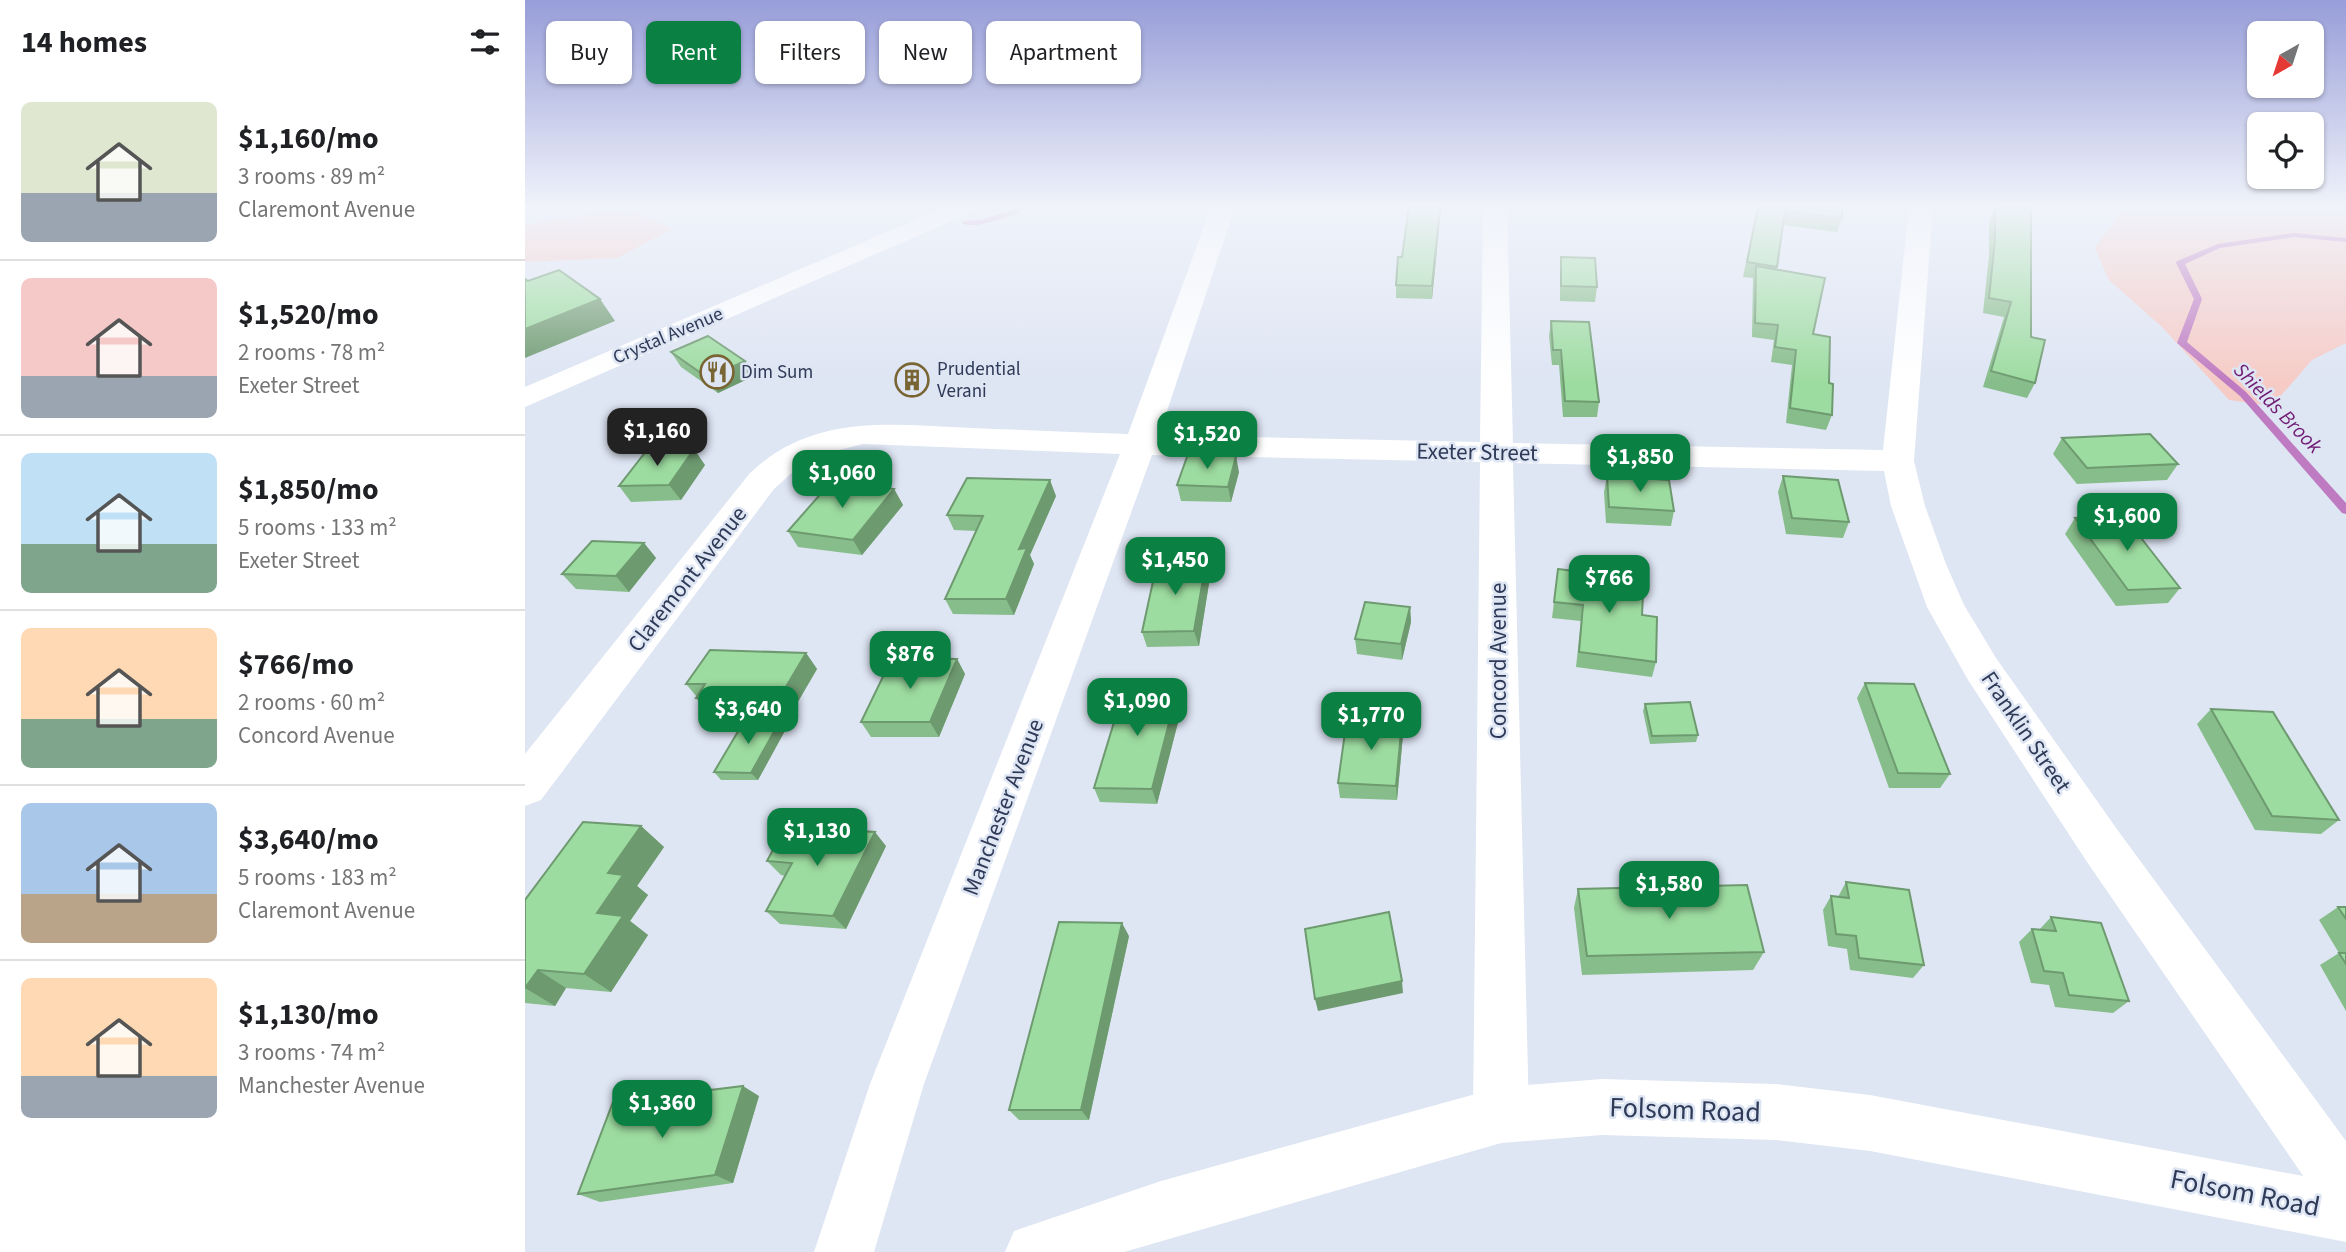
<!DOCTYPE html>
<html lang="en">
<head>
<meta charset="utf-8">
<style>
	:root { --surface:#fff; --page:#f2f2f2; --text:#202124; --muted:#757577; --line:#e0e0e0; --accent:#0b8043 }
	body { margin:0; font-family:"Source Sans 3",sans-serif; background:var(--page); color:var(--text); height:100vh; display:flex; flex-direction:column; font-size:26px; white-space:nowrap }
	* { box-sizing:border-box; margin:0 }
	p { font-size:23px; color:var(--muted) }
	.icon { flex:none; width:38px; height:38px; fill:none; stroke:currentColor; stroke-width:2; stroke-linecap:round; stroke-linejoin:round }
	.map { position:relative; flex:1; overflow:hidden }
	.panel { display:flex; flex-direction:column; background:var(--surface); width:525px }
	.panel>* { flex:none }
	.banner { position:absolute; left:21px; top:21px; width:665px; height:63px; display:flex; gap:14px }
	.needle { width:46px; rotate:219deg }
	.fabs { position:absolute; left:1722px; top:21px; display:grid; gap:14px }
	.fabs a { display:grid; place-items:center; width:77px; height:77px; border-radius:10px; background:var(--surface); box-shadow:0 2px 5px #0004; font-size:35px }
	.price { position:absolute; translate:-50% -60px; padding:0 16px; border-radius:14px; background:var(--accent); color:#fff; font-size:23px; line-height:46px; filter:drop-shadow(0 2px 4px #0008) }
	.price::after { content:''; position:absolute; left:50%; top:42px; width:21px; height:16px; margin-left:-10px; background:inherit; clip-path:polygon(0 0,100% 0,50% 100%) }
	.price.selected { background:#222; color:#fff }
	ul { padding:0; list-style:none }
	li { display:flex; align-items:center; gap:21px; height:175px; padding:0 21px }
	li+li { border-top:2px solid var(--line) }
	li span { display:grid; place-items:center; flex:none; width:196px; height:140px; border-radius:10px; color:#555 }
	li>.icon { margin-inline-start:auto }
	span .icon { width:84px; height:84px; fill:#fffc; stroke-width:1 }
	li b { font-size:30px }
	h2 { display:flex; justify-content:space-between; align-items:center; height:84px; padding:0 21px; font-size:30px }
	.chip { padding:0 24px; border-radius:10px; background:var(--surface); box-shadow:0 2px 5px #0004; font-size:24px; line-height:63px }
	.chip.selected { background:var(--accent); color:#fff }
	main { display:flex; flex:1; min-height:0 }
	.map>svg:first-child { display:block }
	.green { fill:#f6cbc6 }
	.lines { fill:none; stroke-linecap:round; stroke-linejoin:round }
	.stream { fill:#bf7bc1; fill-rule:evenodd }
	.minor { fill:#fff; fill-rule:evenodd }
	.tertiary { fill:#fff; fill-rule:evenodd }
	.primary { fill:#fff; fill-rule:evenodd }
	.wall { fill:#87bd8a }
	.shaded-wall { fill:#6e9a70 }
	.building { fill:#9ddca0; stroke:#6e9a70; stroke-width:2 }
	.labels { text-anchor:middle; dominant-baseline:central; stroke-width:5; stroke-linejoin:round; paint-order:stroke }
	.far-street-label { font-size:19px; fill:#2e3a57; stroke:#dee5f3 }
	.far-poi-label { font-size:19px; fill:#2e3a57; stroke:#dee5f3; text-anchor:start }
	.far-water-label { font-size:21px; font-style:italic; fill:#701c74; stroke:#dee5f3 }
	.street-label { font-size:23px; fill:#2e3a57; stroke:#dee5f3 }
	.near-street-label { font-size:28px; fill:#2e3a57; stroke:#dee5f3 }
</style>
</head>
<body>
<main>
<section class="panel">
<h2>14 homes<svg class="icon" aria-label="filters" viewBox="0 0 24 24"><path d="M4 7h16M4 17h16"/><circle cx="9" cy="7" r="2"/><circle cx="15" cy="17" r="2"/></svg></h2>
<ul>
<li><span style="background:linear-gradient(#dfe7d0 65%,#9aa5b1 0)"><svg class="icon" aria-label="home" viewBox="0 0 24 24"><path d="M3 11l9-7 9 7M6 9v11h12V9"/></svg></span><div><b>$1,160/mo</b><p>3 rooms · 89 m²</p><p>Claremont Avenue</p></div></li>
<li><span style="background:linear-gradient(#f6c9c9 70%,#9aa5b1 0)"><svg class="icon" aria-label="home" viewBox="0 0 24 24"><path d="M3 11l9-7 9 7M6 9v11h12V9"/></svg></span><div><b>$1,520/mo</b><p>2 rooms · 78 m²</p><p>Exeter Street</p></div></li>
<li><span style="background:linear-gradient(#bfe0f5 65%,#7fa58c 0)"><svg class="icon" aria-label="home" viewBox="0 0 24 24"><path d="M3 11l9-7 9 7M6 9v11h12V9"/></svg></span><div><b>$1,850/mo</b><p>5 rooms · 133 m²</p><p>Exeter Street</p></div></li>
<li><span style="background:linear-gradient(#ffd9b3 65%,#7fa58c 0)"><svg class="icon" aria-label="home" viewBox="0 0 24 24"><path d="M3 11l9-7 9 7M6 9v11h12V9"/></svg></span><div><b>$766/mo</b><p>2 rooms · 60 m²</p><p>Concord Avenue</p></div></li>
<li><span style="background:linear-gradient(#a9c7e8 65%,#b9a48a 0)"><svg class="icon" aria-label="home" viewBox="0 0 24 24"><path d="M3 11l9-7 9 7M6 9v11h12V9"/></svg></span><div><b>$3,640/mo</b><p>5 rooms · 183 m²</p><p>Claremont Avenue</p></div></li>
<li><span style="background:linear-gradient(#ffd9b3 70%,#9aa5b1 0)"><svg class="icon" aria-label="home" viewBox="0 0 24 24"><path d="M3 11l9-7 9 7M6 9v11h12V9"/></svg></span><div><b>$1,130/mo</b><p>3 rooms · 74 m²</p><p>Manchester Avenue</p></div></li>
</ul>
</section>
<div class="map">
<svg width="1821" height="1252" viewBox="0 0 1821 1252">
	<rect width="100%" height="100%" fill="#dee5f3"/>
	<g class="green">
		<polygon points="1611,207 1821,207 1821,343 1787,360 1747,406 1704,400 1637,327 1584,280 1570,248 1595,214"/>
		<polygon points="103,209 147,229 92,258 0,262 0,225"/>
	</g>
	<g class="lines">
		<g class="stream">
			<path d="M490,209L494,211L493,213C476,218 452,230 436,223L440,221L459,219Z"/>
			<polygon points="1769,233 1821,238 1821,242 1769,237 1695,248 1660,264 1677,299 1662,342 1721,392 1821,503 1821,514 1817,513 1715,396 1652,343 1669,299 1651,263 1652,261 1693,244"/>
		</g>
		<path class="minor" d="M686,207H710L634,435L955,442L958,207H982L988,443L1358,450L1384,207H1408L1389,461L1400,506L1421,564L1439,605L1471,658L1594,832L1821,1141V1218L1801,1209L1562,862L1443,680L1402,607L1366,506L1359,471L988,463L1004,1115L996,1135L976,1143L956,1135L948,1115L955,462L627,455L399,1084L349,1252H289L345,1084L595,454L338,444L294,455L271,469L249,489L16,800L0,806V754L225,473C290,412 367,425 448,428C499,430 551,432 603,434Z"/>
		<polygon class="tertiary" points="1077,1079 1250,1084 1345,1095 1821,1184 1821,1242 1345,1151 1250,1140 1077,1135 976,1143 599,1252 480,1252 489,1231 636,1181 976,1087"/>
		<polygon class="primary" points="420,207 451,207 447,212 0,407 0,387"/>
	</g>
	<g class="wall">
		<polygon points="884,207 916,207 907,299 871,298 871,285 877,257"/>
		<polygon points="1232,207 1317,207 1317,218 1312,232 1258,225 1252,270 1288,334 1304,383 1307,415 1301,430 1261,423 1267,365 1246,362 1249,340 1227,337 1228,278 1218,277"/>
		<polygon points="1467,207 1506,207 1506,337 1510,383 1502,398 1458,387 1479,317 1458,313 1464,255 1464,223 1467,216"/>
		<polygon points="1036,257 1072,287 1070,302 1035,301 1035,271"/>
		<polygon points="1026,321 1074,402 1072,417 1038,417 1034,365 1027,365 1024,336"/>
		<polygon points="146,352 229,376 193,393 156,367"/>
		<polygon points="1537,438 1653,464 1642,480 1552,484 1528,454"/>
		<polygon points="180,465 156,500 106,502 94,486"/>
		<polygon points="714,472 706,502 656,501 652,485"/>
		<polygon points="1082,476 1149,511 1146,526 1081,523 1079,492"/>
		<polygon points="1258,476 1324,522 1318,538 1261,534 1253,492"/>
		<polygon points="369,489 378,505 337,555 273,547 263,531"/>
		<polygon points="531,496 505,555 509,564 489,615 428,614 420,599 451,531 429,530 422,515"/>
		<polygon points="1550,518 1655,588 1643,603 1591,606 1540,534"/>
		<polygon points="119,543 131,558 104,592 51,589 37,574"/>
		<polygon points="681,562 685,577 674,646 622,647 617,632"/>
		<polygon points="1033,569 1109,593 1117,615 1131,662 1127,677 1051,667 1056,621 1027,618"/>
		<polygon points="885,607 886,622 877,660 832,654 830,639"/>
		<polygon points="281,653 292,669 264,717 184,713 171,698 172,697 161,684"/>
		<polygon points="432,659 440,674 414,737 346,737 336,722"/>
		<polygon points="1340,683 1425,774 1415,788 1364,788 1332,698"/>
		<polygon points="653,688 658,703 632,804 575,802 569,788"/>
		<polygon points="1120,704 1173,735 1171,742 1125,744 1118,711"/>
		<polygon points="1686,709 1814,820 1796,834 1730,830 1672,724"/>
		<polygon points="877,721 878,735 872,800 815,798 813,783"/>
		<polygon points="262,727 233,780 196,780 189,772"/>
		<polygon points="116,826 139,847 112,886 123,895 105,921 123,935 86,992 41,988 30,1006 0,1003 0,900"/>
		<polygon points="361,846 321,929 255,924 241,911 260,876 256,875 242,861"/>
		<polygon points="1321,882 1399,965 1388,978 1325,970 1322,949 1303,946 1298,910 1306,896 1313,897"/>
		<polygon points="1053,889 1239,952 1228,970 1057,975 1049,908"/>
		<polygon points="1813,907 1821,907 1821,1011 1795,965 1814,953 1794,920"/>
		<polygon points="1526,917 1604,1001 1588,1013 1530,1007 1524,985 1506,983 1494,942 1507,929 1514,930"/>
		<polygon points="604,936 564,1120 494,1120 484,1110"/>
		<polygon points="234,1096 208,1183 75,1202 53,1194"/>
	</g>
	<g class="shaded-wall">
		<polygon points="915,207 916,209 907,299 907,286"/>
		<polygon points="75,299 90,321 0,358 0,329"/>
		<polygon points="220,361 229,376 193,393 183,378"/>
		<polygon points="169,449 180,465 156,500 144,485"/>
		<polygon points="711,456 714,472 706,502 703,487"/>
		<polygon points="525,480 531,496 505,555 509,564 489,615 481,599 494,549"/>
		<polygon points="369,489 378,505 337,555 328,540"/>
		<polygon points="119,543 131,558 104,592 91,576"/>
		<polygon points="681,562 685,577 674,646 669,631"/>
		<polygon points="885,607 886,622 877,660 876,644"/>
		<polygon points="281,653 292,669 264,717 252,702"/>
		<polygon points="432,659 440,674 414,737 405,722"/>
		<polygon points="653,688 658,703 632,804 627,789"/>
		<polygon points="256,719 262,727 233,780 226,773"/>
		<polygon points="877,721 878,735 872,800 871,786"/>
		<polygon points="116,826 139,847 112,886 123,895 105,921 123,935 86,992 59,974 72,913 83,873"/>
		<polygon points="350,832 361,846 321,929 308,916"/>
		<polygon points="597,923 604,936 564,1120 556,1110"/>
		<polygon points="13,970 41,988 30,1006 0,988"/>
		<polygon points="877,981 878,993 793,1011 790,999"/>
		<polygon points="218,1086 234,1096 208,1183 190,1175"/>
	</g>
	<g class="building">
		<polygon points="884,207 915,207 907,286 871,285 873,257 877,257"/>
		<polygon points="1233,207 1317,207 1317,218 1260,211 1252,267 1222,262"/>
		<polygon points="1473,207 1506,207 1506,337 1520,340 1510,383 1466,371 1486,302 1464,298 1470,240 1470,208 1473,209"/>
		<polygon points="1036,257 1070,258 1072,287 1036,286"/>
		<polygon points="1231,266 1300,278 1288,334 1305,337 1304,383 1308,384 1307,415 1265,408 1271,350 1250,347 1253,325 1230,323"/>
		<polygon points="34,270 75,299 0,329 0,279 3,281"/>
		<polygon points="1026,321 1064,322 1074,402 1040,401 1036,350 1028,350"/>
		<polygon points="183,336 220,361 183,378 146,352"/>
		<polygon points="1625,434 1653,464 1562,468 1537,438"/>
		<polygon points="169,449 144,485 94,486 122,450"/>
		<polygon points="663,454 711,456 703,487 652,485"/>
		<polygon points="1082,476 1144,480 1149,511 1084,507"/>
		<polygon points="1258,476 1313,480 1324,522 1267,518"/>
		<polygon points="442,478 525,480 494,549 502,548 481,599 420,599 458,516 422,515"/>
		<polygon points="307,481 369,489 328,540 263,531"/>
		<polygon points="1599,516 1655,588 1603,590 1550,518"/>
		<polygon points="67,541 119,543 91,576 37,574"/>
		<polygon points="681,562 669,631 617,632 632,563"/>
		<polygon points="1033,569 1109,578 1109,593 1118,594 1117,615 1132,617 1131,662 1054,652 1058,605 1029,602"/>
		<polygon points="840,602 885,607 876,644 830,639"/>
		<polygon points="185,650 281,653 252,702 171,698 180,684 161,684"/>
		<polygon points="367,658 432,659 405,722 336,722"/>
		<polygon points="1340,683 1389,684 1425,774 1373,773"/>
		<polygon points="600,686 653,688 627,789 569,788"/>
		<polygon points="1165,702 1173,735 1127,736 1120,704"/>
		<polygon points="1686,709 1748,712 1814,820 1747,816"/>
		<polygon points="221,718 256,719 226,773 189,772"/>
		<polygon points="822,718 877,721 871,786 813,783"/>
		<polygon points="58,822 116,826 83,873 98,875 72,913 98,916 59,974 13,970 0,988 0,900"/>
		<polygon points="261,826 350,832 308,916 241,911 267,863 242,861"/>
		<polygon points="1321,882 1384,890 1399,965 1334,958 1331,936 1311,934 1306,896 1324,898"/>
		<polygon points="1222,885 1239,952 1062,956 1053,889"/>
		<polygon points="1813,907 1821,907 1821,919"/>
		<polygon points="864,912 877,981 790,999 780,929"/>
		<polygon points="1526,917 1576,923 1604,1001 1544,995 1538,973 1519,971 1507,929 1531,931"/>
		<polygon points="534,922 597,923 556,1110 484,1110"/>
		<polygon points="1814,953 1821,953 1821,964"/>
		<polygon points="218,1086 190,1175 53,1194 88,1102"/>
	</g>
	<linearGradient id="sky" x2="0" y2="1"><stop stop-color="#979dd8"/><stop offset="0.54" stop-color="#f0f3fa"/><stop offset="1" stop-color="#f0f3fa" stop-opacity="0"/></linearGradient>
	<rect width="1821" height="382" fill="url(#sky)"/>
	<defs>
		<symbol id="restaurant-ring" viewBox="-11 -11 22 22"><circle r="9.5" fill="#dee5f3" stroke="#796433" stroke-width="1.5"/><path d="M-5-6h1v4h1v-4h1v4h1v-4h1v5L-1.5 .5V6h-2V.5L-5-1ZM5-6V6H3V1.5H1.5Q1.5-4 5-6Z" fill="#796433"/></symbol>
		<symbol id="building-ring" viewBox="-11 -11 22 22"><circle r="9.5" fill="#dee5f3" stroke="#796433" stroke-width="1.5"/><path d="M-4-6H4V6H1V3H-1V6H-4ZM-2.5-4.3h1.7v1.8h-1.7ZM.8-4.3h1.7v1.8H.8ZM-2.5-1h1.7V.8h-1.7ZM.8-1h1.7V.8H.8Z" fill="#796433"/></symbol>
	</defs>
	<g fill-rule="evenodd">
		<use href="#restaurant-ring" x="173" y="353" width="38" height="38"/>
		<use href="#building-ring" x="368" y="361" width="38" height="38"/>
	</g>
	<g class="labels">
		<g class="far-street-label">
			<text transform="translate(143 336) rotate(-23)">Crystal Avenue</text>
		</g>
		<g class="far-poi-label">
			<text x="412" y="369">Prudential<tspan x="412" dy="22">Verani</tspan></text>
			<text x="216" y="372">Dim Sum</text>
		</g>
		<g class="far-water-label">
			<text transform="translate(1753 408) rotate(46)">Shields Brook</text>
		</g>
		<g class="street-label">
			<text transform="translate(952 452) rotate(1)">Exeter Street</text>
			<text transform="translate(162 579) rotate(-52)">Claremont Avenue</text>
			<text transform="translate(973 661) rotate(-90)">Concord Avenue</text>
			<text transform="translate(1501 732) rotate(56)">Franklin Street</text>
			<text transform="translate(478 807) rotate(-69)">Manchester Avenue</text>
		</g>
		<g class="near-street-label">
			<text transform="translate(1160 1110) rotate(2)">Folsom Road</text>
			<text transform="translate(1720 1193) rotate(11)">Folsom Road</text>
		</g>
	</g>
</svg>
<div class="fabs">
<a><svg class="needle" viewBox="-14 -14 28 28"><path d="M0-13l5 13h-10z" fill="#e53935"/><path d="M0 13l5-13h-10z" fill="#757577"/></svg></a>
<a><svg class="icon" aria-label="locate" viewBox="0 0 24 24"><circle cx="12" cy="12" r="6"/><path d="M12 2v4M12 18v4M2 12h4M18 12h4"/></svg></a>
</div>
<b class="price selected" style="left:132px;top:468px">$1,160</b>
<b class="price" style="left:682px;top:471px">$1,520</b>
<b class="price" style="left:1115px;top:494px">$1,850</b>
<b class="price" style="left:317px;top:510px">$1,060</b>
<b class="price" style="left:1602px;top:553px">$1,600</b>
<b class="price" style="left:650px;top:597px">$1,450</b>
<b class="price" style="left:1084px;top:615px">$766</b>
<b class="price" style="left:385px;top:691px">$876</b>
<b class="price" style="left:612px;top:738px">$1,090</b>
<b class="price" style="left:223px;top:746px">$3,640</b>
<b class="price" style="left:846px;top:752px">$1,770</b>
<b class="price" style="left:292px;top:868px">$1,130</b>
<b class="price" style="left:1144px;top:921px">$1,580</b>
<b class="price" style="left:137px;top:1140px">$1,360</b>
<div class="banner">
<a class="chip">Buy</a>
<a class="chip selected">Rent</a>
<a class="chip">Filters</a>
<a class="chip">New</a>
<a class="chip">Apartment</a>
</div>
</div>
</main>
</body>
</html>
